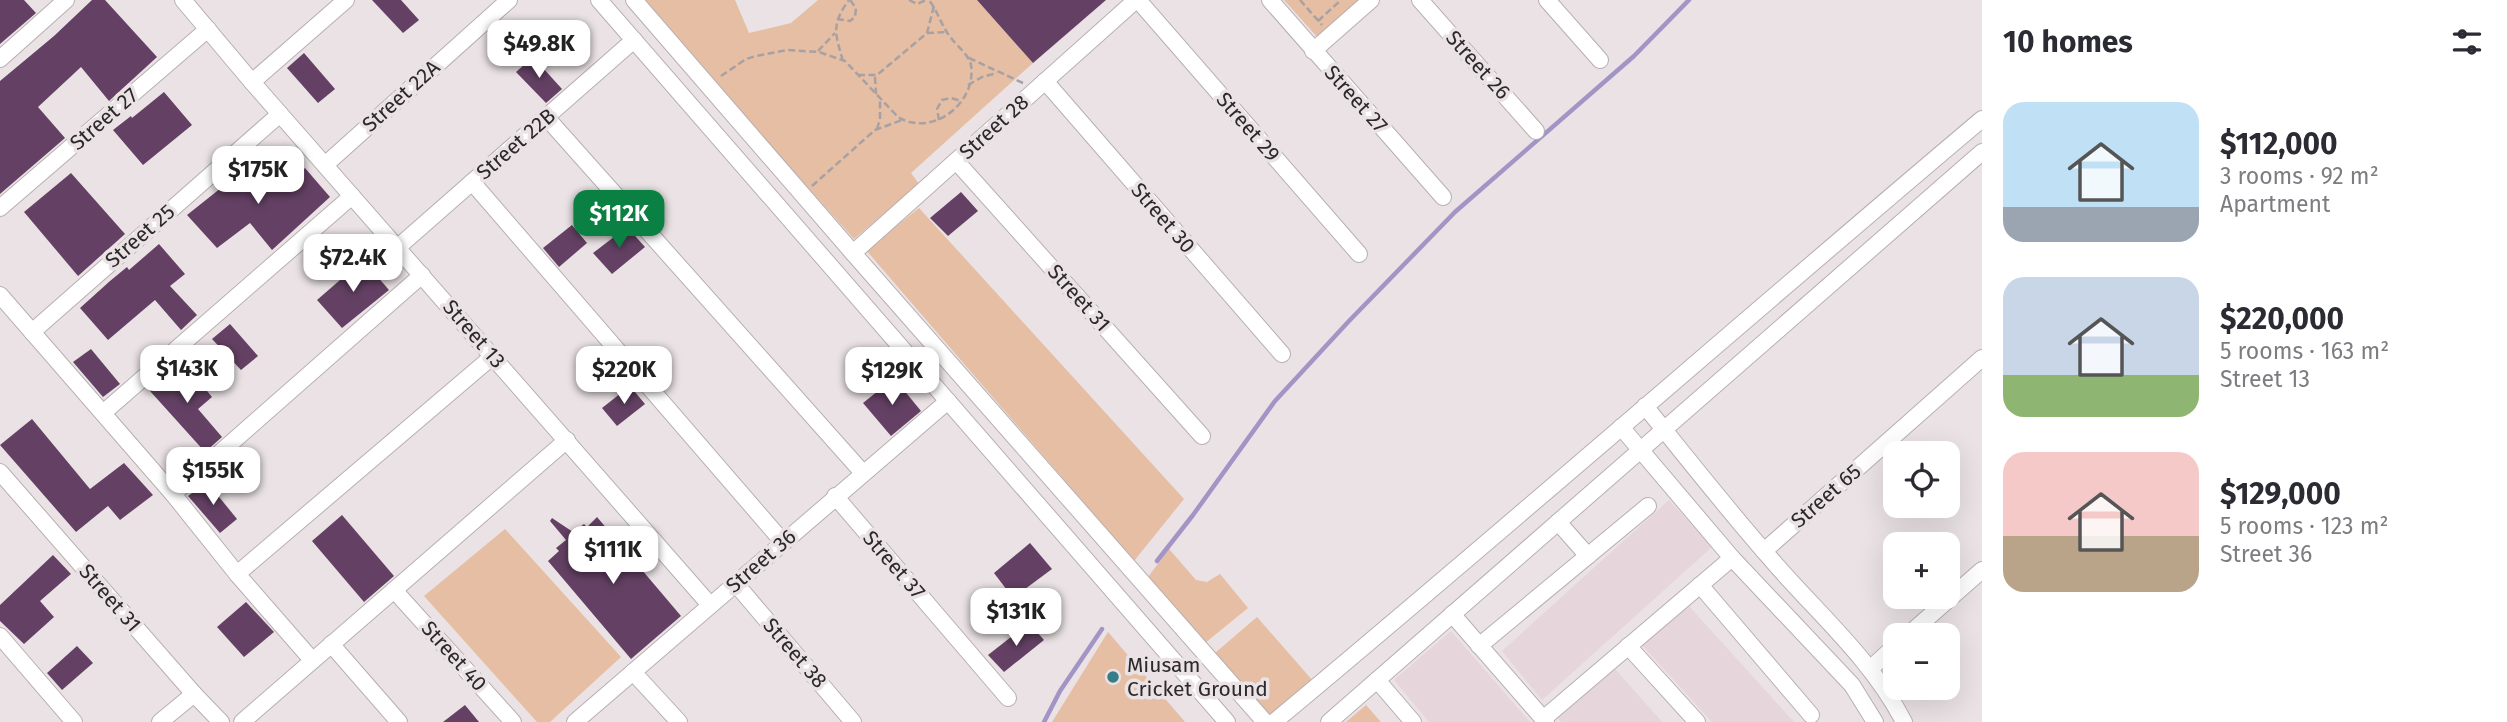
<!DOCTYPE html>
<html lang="en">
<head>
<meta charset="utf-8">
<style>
	:root { --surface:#fff; --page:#f2f2f3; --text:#2b2b33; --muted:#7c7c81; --accent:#0b8043 }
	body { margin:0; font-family:"Fira Sans",sans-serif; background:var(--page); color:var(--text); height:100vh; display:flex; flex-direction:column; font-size:26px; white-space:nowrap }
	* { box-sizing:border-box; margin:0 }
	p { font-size:23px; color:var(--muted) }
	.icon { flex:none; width:38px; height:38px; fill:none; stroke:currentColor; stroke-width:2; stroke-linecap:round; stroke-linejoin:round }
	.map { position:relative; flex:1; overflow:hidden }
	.side { display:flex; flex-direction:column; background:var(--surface); width:525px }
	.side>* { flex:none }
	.fabs { position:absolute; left:1883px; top:441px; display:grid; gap:14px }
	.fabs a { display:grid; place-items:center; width:77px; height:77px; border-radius:14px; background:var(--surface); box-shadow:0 7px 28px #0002; font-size:35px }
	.price { position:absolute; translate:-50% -60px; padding:0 16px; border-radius:14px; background:#fff; color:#222; font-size:23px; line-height:46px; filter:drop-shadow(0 2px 4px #0008) }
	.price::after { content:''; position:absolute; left:50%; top:42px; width:21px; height:16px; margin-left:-10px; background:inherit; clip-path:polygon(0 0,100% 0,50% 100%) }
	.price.on { background:var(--accent); color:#fff }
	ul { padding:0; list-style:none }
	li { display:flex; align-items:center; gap:21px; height:175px; padding:0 21px }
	li span { display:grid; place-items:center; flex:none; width:196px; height:140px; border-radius:21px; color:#555 }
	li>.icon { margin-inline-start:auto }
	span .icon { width:84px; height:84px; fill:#fffc; stroke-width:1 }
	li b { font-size:30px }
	h2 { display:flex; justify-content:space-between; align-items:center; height:84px; padding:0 21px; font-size:30px }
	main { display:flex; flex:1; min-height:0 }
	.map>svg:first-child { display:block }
	.built { fill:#e6d5da }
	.green { fill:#e5bea4 }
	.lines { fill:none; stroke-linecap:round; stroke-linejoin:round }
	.stream { stroke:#a295c6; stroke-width:4.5 }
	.building { fill:#644164 }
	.minor-casing { stroke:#b7afb1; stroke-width:18 }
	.path { stroke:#a8a1a3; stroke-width:2.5; stroke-dasharray:7 3.5; stroke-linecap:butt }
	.minor { stroke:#fff; stroke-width:16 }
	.poi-dot { fill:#367d88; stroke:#eae2e4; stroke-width:2.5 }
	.labels { text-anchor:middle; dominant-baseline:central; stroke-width:7; stroke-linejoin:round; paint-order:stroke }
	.street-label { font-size:21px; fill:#2c292a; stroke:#eae2e4 }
	.poi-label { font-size:21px; fill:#2c292a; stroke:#eae2e4; text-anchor:start }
</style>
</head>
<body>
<main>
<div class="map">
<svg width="1982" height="722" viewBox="0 0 1982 722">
	<rect width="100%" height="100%" fill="#eae2e4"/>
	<g class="built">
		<polygon points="1669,500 1712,547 1542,700 1502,651"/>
		<polygon points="1687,604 1794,722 1712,722 1641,644"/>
		<polygon points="1451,631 1530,722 1429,722 1394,680"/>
		<polygon points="1615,669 1662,722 1561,722 1558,718"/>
	</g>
	<g class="green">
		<polygon points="641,0 735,0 749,33 791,23 818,0 977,0 1033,63 911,173 919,184 854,239"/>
		<polygon points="1284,0 1362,0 1318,38"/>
		<polygon points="919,208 1184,499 1134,561 866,250"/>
		<polygon points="505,529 621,657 550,722 537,722 424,596"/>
		<polygon points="1169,549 1196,580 1207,582 1220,574 1248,608 1205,643 1148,577"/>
		<polygon points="1257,617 1313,681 1269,717 1215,653"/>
		<polygon points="1108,632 1185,722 1052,722"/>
		<polygon points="1366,705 1381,722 1346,722"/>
	</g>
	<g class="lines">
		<g class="stream">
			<polyline points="1157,561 1193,515 1275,401 1349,321 1455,212 1634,56 1689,0"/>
			<polyline points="1044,722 1060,691 1102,629"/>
		</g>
	</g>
	<g class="building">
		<polygon points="0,0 24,0 36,13 0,44"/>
		<polygon points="92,0 105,0 157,57 109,101 81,67 38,107 65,138 0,194 0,81 54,36"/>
		<polygon points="372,0 401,0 419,20 403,33"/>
		<polygon points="977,0 1106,0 1033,63"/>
		<polygon points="304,53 335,89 318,103 287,68"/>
		<polygon points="533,57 562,89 546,103 516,72"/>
		<polygon points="164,92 192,125 143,165 113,130 131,116 132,118"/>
		<polygon points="250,159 278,192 305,168 330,197 272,250 250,223 217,248 187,215 236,176 233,174"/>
		<polygon points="71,173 125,234 78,276 24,212"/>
		<polygon points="961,192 978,211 948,236 930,218"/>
		<polygon points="572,225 587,243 559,267 543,248"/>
		<polygon points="627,227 645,247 612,274 593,253"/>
		<polygon points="159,244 185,274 170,286 197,315 181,330 155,300 108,340 80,308 110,281 127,267 129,270"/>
		<polygon points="363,260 389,290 342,328 317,300"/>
		<polygon points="230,324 258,356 241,370 212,339"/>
		<polygon points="91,349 120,384 103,397 73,362"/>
		<polygon points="184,363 212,397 198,409 222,437 205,452 150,391"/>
		<polygon points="894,378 921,411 891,436 863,403"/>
		<polygon points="630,386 645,404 617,426 602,408"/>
		<polygon points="32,419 90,489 124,463 153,495 120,520 108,506 76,532 0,445"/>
		<polygon points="207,482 237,519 220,533 188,496"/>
		<polygon points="342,515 394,576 364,602 312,541"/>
		<polygon points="597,517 681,616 631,659 548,561 559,551 556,548 566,540 550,521 552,518 573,532 584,524 587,527"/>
		<polygon points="1030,543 1052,569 1013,598 994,573"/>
		<polygon points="53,555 71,574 40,601 54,617 24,644 0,621 0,605"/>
		<polygon points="246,602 274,632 244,657 217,627"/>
		<polygon points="1029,623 1044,640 1004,672 988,655"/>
		<polygon points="77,646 93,663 62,690 47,673"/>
		<polygon points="465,705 479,722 443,722"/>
	</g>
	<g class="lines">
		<defs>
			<g id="minor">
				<polyline points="183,0 252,82 710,605"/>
				<polyline points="599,0 1227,722"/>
				<polyline points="634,0 853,253 1265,722"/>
				<polyline points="1138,0 1359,254"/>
				<polyline points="1270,0 1443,197"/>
				<polyline points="1420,0 1536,131"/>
				<polyline points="1547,0 1600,60"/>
				<polyline points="1313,51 1371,0"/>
				<polyline points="0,59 66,0"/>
				<polyline points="1045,81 1282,354"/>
				<polyline points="252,82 346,0"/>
				<polyline points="546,117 863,473"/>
				<polyline points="956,161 1202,436"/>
				<polyline points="325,165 509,0"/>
				<polyline points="472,182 783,542"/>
				<polyline points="0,208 208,29"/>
				<polyline points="397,248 634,40"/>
				<polyline points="853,253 1136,0"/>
				<polyline points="0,295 173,494 237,574 312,660"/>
				<polyline points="32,332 280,114"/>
				<path d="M1645,406C1686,457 1727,509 1770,558C1816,612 1871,658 1904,722"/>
				<polyline points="103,413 352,196"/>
				<polyline points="1621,427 1732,558 1852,685 1875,722"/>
				<polyline points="0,472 194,694 221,722"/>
				<polyline points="173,494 422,275"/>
				<polyline points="835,496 1008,698"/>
				<polyline points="1558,522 1588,556"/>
				<polyline points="1764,551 1982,358"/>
				<polyline points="237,574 493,356"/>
				<polyline points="736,584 853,722"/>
				<polyline points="1700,585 1811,715"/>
				<polyline points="394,590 513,722"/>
				<polyline points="1452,614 1546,722"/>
				<polyline points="1908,635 1982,570"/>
				<polyline points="0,636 74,722"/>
				<polyline points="331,644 399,722"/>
				<polyline points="1479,646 1648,506"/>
				<polyline points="1628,646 1697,722"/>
				<polyline points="1870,669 1895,646"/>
				<polyline points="633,672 679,722"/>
				<polyline points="1377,680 1413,722"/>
				<polyline points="1543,719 1732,558"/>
				<polyline points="160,722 194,694"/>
				<polyline points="242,722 567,440"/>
				<polyline points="575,722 948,401"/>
				<path d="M1274,722C1512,524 1745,319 1982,119"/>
				<polyline points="1329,722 1982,152"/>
			</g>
		</defs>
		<use href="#minor" class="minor-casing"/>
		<g class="path">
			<polyline points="909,0 917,4 926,0"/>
			<polyline points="1300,0 1322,25"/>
			<polyline points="837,19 850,21 855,17 856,8 850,0"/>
			<polyline points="1318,21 1341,0"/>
			<polyline points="927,33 947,32"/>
			<polyline points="818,51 835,33"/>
			<polyline points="969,58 1023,83"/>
			<path d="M843,61C835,34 831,24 849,0"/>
			<polyline points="858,75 877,75 927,33 934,6"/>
			<path d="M721,76L746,59L756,56L787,50L819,52L845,61L898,117C932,138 977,103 971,65C969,55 957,46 951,38C942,27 938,12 929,0"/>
			<polyline points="875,77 876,94"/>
			<polyline points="968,85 982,77 997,73"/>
			<polyline points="939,120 937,109 942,100 951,98 961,101"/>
			<polyline points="877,129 880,119 880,101"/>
			<polyline points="812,186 875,130 902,120"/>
		</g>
		<use href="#minor" class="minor"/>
	</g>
	<circle class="poi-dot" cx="1113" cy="677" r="7"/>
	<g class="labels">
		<g class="street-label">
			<text transform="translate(1478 65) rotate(48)">Street 26</text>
			<text transform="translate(401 96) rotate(-42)">Street 22A</text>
			<text transform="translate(1356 99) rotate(48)">Street 27</text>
			<text transform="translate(104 119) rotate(-41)">Street 27</text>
			<text transform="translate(994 127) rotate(-42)">Street 28</text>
			<text transform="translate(1248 127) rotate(49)">Street 29</text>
			<text transform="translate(516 144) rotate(-41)">Street 22B</text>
			<text transform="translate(1163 218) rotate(49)">Street 30</text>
			<text transform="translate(140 236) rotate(-41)">Street 25</text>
			<text transform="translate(1079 298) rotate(48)">Street 31</text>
			<text transform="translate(474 334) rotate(49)">Street 13</text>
			<text transform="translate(1826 496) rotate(-41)">Street 65</text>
			<text transform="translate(761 561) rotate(-41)">Street 36</text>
			<text transform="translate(894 565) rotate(49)">Street 37</text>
			<text transform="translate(110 598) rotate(49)">Street 31</text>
			<text transform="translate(795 653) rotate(49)">Street 38</text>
			<text transform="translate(454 656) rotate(48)">Street 40</text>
		</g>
		<g class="poi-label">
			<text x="1127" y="665">Miusam<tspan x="1127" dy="24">Cricket Ground</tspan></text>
		</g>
	</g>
</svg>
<div class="fabs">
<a><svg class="icon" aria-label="locate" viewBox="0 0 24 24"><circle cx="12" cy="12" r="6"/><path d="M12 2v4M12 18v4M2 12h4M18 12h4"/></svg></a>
<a>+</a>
<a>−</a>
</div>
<b class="price" style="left:539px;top:80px">$49.8K</b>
<b class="price" style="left:258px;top:206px">$175K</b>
<b class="price on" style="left:619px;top:250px">$112K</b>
<b class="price" style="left:353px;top:294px">$72.4K</b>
<b class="price" style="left:187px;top:405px">$143K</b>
<b class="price" style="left:624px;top:406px">$220K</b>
<b class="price" style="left:892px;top:407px">$129K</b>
<b class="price" style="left:213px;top:507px">$155K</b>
<b class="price" style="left:613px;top:586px">$111K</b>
<b class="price" style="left:1016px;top:648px">$131K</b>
</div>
<section class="side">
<h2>10 homes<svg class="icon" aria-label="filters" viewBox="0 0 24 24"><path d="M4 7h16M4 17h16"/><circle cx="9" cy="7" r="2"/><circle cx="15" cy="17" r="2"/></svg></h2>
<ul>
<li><span style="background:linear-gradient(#bfe0f5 75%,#9aa5b1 0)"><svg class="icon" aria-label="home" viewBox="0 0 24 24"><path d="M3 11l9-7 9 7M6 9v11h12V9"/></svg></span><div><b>$112,000</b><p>3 rooms · 92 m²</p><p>Apartment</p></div></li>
<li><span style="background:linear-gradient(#c9d6e8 70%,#8fb573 0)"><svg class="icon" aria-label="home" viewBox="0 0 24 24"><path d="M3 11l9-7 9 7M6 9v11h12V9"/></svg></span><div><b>$220,000</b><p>5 rooms · 163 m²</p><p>Street 13</p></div></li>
<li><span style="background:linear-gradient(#f6c9c9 60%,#b9a48a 0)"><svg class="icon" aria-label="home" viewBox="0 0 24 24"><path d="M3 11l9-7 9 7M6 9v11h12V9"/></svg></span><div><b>$129,000</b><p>5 rooms · 123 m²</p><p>Street 36</p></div></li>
</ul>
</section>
</main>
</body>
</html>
